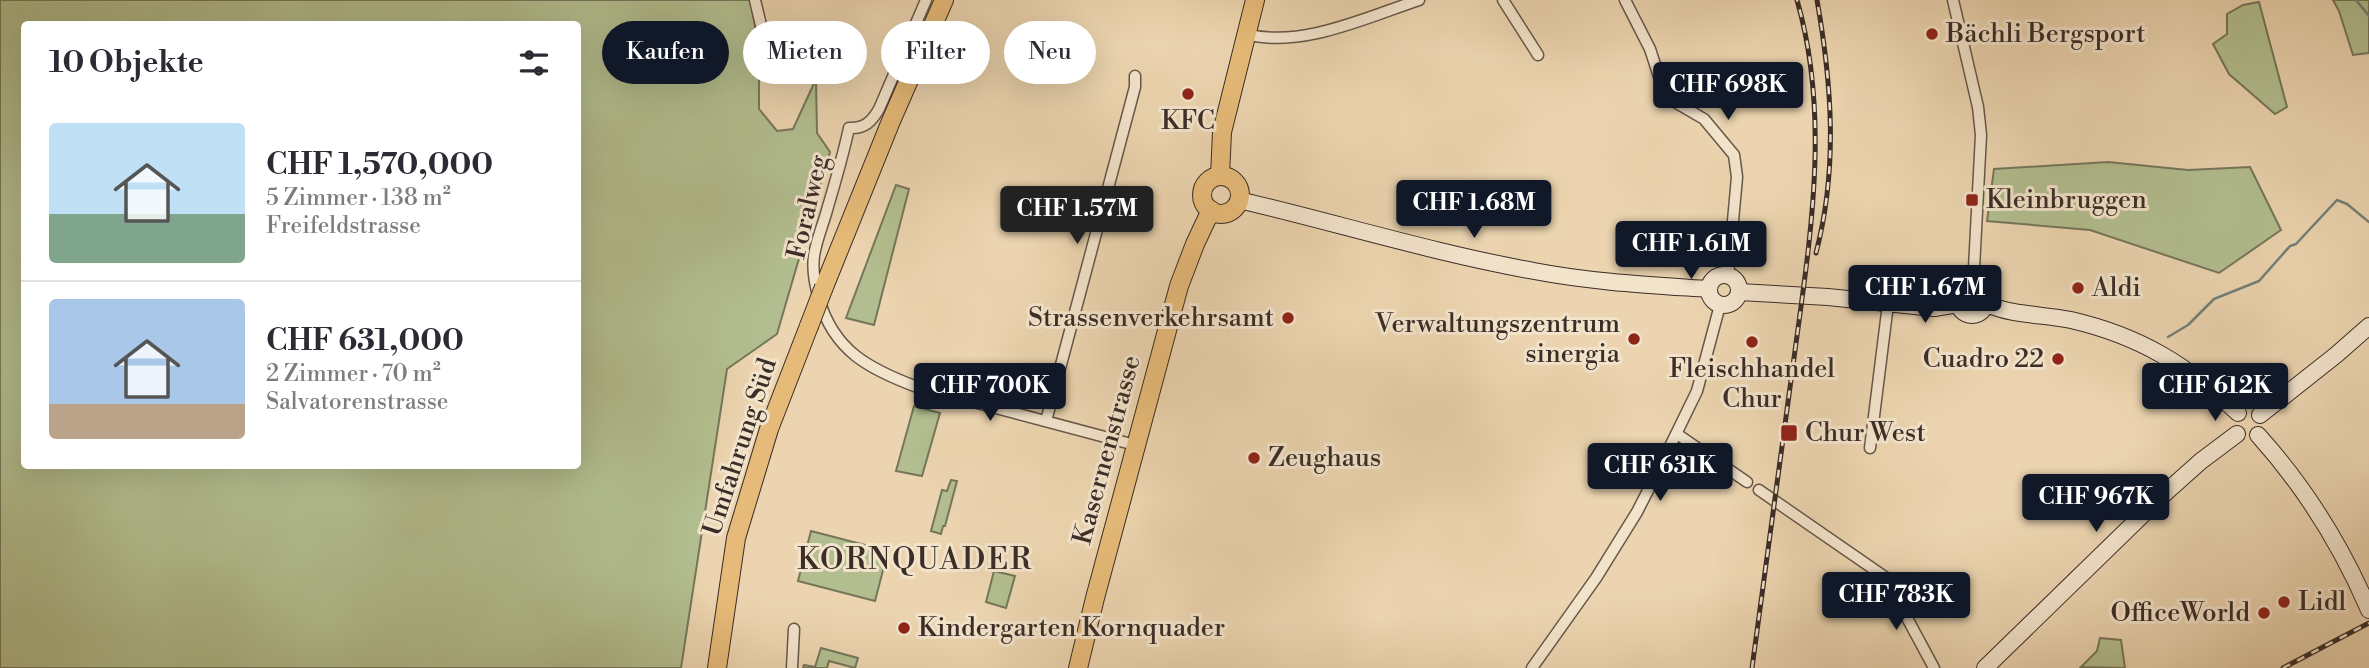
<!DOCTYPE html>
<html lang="de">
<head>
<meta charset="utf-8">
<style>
	:root { --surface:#fff; --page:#f2f2f3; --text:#2b2b33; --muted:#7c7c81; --line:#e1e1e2; --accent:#111827 }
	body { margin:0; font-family:"Libre Bodoni",serif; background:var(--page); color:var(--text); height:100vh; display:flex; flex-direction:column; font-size:26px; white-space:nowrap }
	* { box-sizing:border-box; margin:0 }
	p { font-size:23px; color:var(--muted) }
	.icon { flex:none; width:38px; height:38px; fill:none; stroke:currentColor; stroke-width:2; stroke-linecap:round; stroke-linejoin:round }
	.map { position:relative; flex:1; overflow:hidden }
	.drawer { position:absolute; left:21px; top:21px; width:560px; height:448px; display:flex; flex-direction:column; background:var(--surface); border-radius:7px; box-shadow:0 7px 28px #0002 }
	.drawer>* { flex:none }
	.top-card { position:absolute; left:602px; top:21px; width:665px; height:63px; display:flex; gap:14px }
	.price { position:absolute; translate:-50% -60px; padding:0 16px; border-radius:7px; background:var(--accent); color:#fff; font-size:23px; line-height:46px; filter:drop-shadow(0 2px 4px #0008) }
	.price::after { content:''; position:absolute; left:50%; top:42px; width:21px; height:16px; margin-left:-10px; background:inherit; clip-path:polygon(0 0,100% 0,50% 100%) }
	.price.active { background:#222; color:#fff }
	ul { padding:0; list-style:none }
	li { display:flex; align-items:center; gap:21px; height:175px; padding:0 28px }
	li+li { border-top:2px solid var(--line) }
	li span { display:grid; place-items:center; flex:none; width:196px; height:140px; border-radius:7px; color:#555 }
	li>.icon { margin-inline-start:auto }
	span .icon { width:84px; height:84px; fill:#fffc; stroke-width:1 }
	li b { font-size:30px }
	h2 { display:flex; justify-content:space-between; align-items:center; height:84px; padding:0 28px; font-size:30px }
	.tag { padding:0 24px; border-radius:32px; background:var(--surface); box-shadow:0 7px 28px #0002; font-size:24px; line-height:63px }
	.tag.active { background:var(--accent); color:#fff }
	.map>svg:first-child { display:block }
	.green { fill:#b2be8f; stroke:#76765b; stroke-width:2; fill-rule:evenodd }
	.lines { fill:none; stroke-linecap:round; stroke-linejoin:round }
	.stream { stroke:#738079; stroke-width:2.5 }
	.street-casing { stroke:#675749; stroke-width:13 }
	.secondary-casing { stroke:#3b2d27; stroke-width:18 }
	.primary-casing { stroke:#3b2d27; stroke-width:20 }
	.street { stroke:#f2e3cb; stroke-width:10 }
	.secondary { stroke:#f2e3cb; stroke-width:16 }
	.primary { stroke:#e6ba78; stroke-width:18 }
	.rail-casing { stroke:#3b2d27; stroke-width:5 }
	.rail { stroke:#f2e3cb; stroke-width:2.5; stroke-dasharray:8; stroke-linecap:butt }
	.primary-bridge-casing { stroke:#3b2d27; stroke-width:20; stroke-linecap:butt }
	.primary-bridge { stroke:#e6ba78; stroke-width:18 }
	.poi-dot { fill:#8f2418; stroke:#f2e3cb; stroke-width:2.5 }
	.labels { text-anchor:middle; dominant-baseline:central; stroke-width:6; stroke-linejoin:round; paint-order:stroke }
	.poi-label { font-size:26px; fill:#3b2d27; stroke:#f2e3cb; text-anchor:start }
	.street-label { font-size:26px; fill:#3b2d27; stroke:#f2e3cb }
	.quarter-label { font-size:30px; letter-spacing:2px; fill:#3b2d27; stroke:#f2e3cb }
</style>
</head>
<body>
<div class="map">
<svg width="2369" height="668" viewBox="0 0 2369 668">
	<rect width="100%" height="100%" fill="#ebd4af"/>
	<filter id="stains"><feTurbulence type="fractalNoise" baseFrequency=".00286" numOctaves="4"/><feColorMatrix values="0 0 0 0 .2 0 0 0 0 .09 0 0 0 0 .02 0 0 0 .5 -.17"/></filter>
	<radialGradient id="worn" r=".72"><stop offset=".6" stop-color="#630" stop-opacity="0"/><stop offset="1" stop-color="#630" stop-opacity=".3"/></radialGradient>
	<g class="green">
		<path d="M0,0H761L752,8L759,50V109L777,131L793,129L816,79L817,133L830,152L777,334L727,369L681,668H0ZM24,24H578V466H24Z"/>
		<polygon points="2333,0 2369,0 2369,53 2353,55 2339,11"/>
		<polygon points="2259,2 2287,107 2275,114 2229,74 2213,44 2227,34 2227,14 2243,5"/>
		<polygon points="2108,162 2188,170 2250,167 2281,230 2219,273 2090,230 1987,221 1994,169"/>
		<polygon points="896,185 909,189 874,325 846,318"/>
		<polygon points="914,406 940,413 922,476 896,471"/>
		<polygon points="951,480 957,481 945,526 943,526 941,534 931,531 942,490 947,491"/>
		<polygon points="811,531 888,551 875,601 798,581"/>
		<polygon points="994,571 1015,576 1006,608 986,602"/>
		<polygon points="2100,638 2121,640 2125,668 2081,667 2097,651"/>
		<polygon points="821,648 858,658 855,668 829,661 827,668 803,668 804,665 815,667"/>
	</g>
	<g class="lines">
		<g class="stream">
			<polyline points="2356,0 2369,16"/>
			<polyline points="2168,337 2188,325 2214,299 2259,281 2290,246 2296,244 2337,200 2347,204 2369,222"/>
		</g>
		<defs>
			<g id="street">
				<polyline points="755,0 765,42"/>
				<path d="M926,0L879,109C872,121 865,129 849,128C843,156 835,183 827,210C823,225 816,241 814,256C812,270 815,285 819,299C834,351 869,369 917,387L1135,445"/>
				<polyline points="1503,0 1538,55"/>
				<polyline points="1625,0 1650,49 1664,92 1673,101 1704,119 1734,155 1737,177 1728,276"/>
				<polyline points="1953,0 1978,107 1981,135 1973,287"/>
				<path d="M1246,34C1301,49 1367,17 1419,0"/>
				<polyline points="1046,421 1135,87 1135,76"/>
				<polyline points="1677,434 1747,482"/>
				<polyline points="1870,448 1888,304"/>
				<polyline points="1759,490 1885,577 1934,668"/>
				<polyline points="792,668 794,629"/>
				<polyline points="1532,668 1596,578 1637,512 1660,467 1697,391 1720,305"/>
			</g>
			<g id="secondary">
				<path d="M1239,200C1337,223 1434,253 1534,271C1591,282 1650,285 1708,289"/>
				<circle cx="1724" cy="290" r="15"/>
				<circle cx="1972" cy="301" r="14"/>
				<polyline points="1739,292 1828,297 1934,308 1958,304"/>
				<path d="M1987,304C2014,316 2042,314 2071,320C2140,336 2187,365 2238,413"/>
				<polyline points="2260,415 2336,355 2369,326"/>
				<path d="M2258,435C2304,486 2342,547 2369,610"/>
				<polyline points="1985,668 2164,494 2201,461 2237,434"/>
			</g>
			<g id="primary">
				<polyline points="1220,176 1222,132 1255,0"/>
				<circle cx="1221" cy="195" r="19"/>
				<polyline points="824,287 891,121 944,0"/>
				<polyline points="717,668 736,538 769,429 809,326"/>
				<polyline points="1078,668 1095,598 1179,286 1195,244 1211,210"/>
			</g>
		</defs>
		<use href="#street" class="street-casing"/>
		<use href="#secondary" class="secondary-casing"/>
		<use href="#primary" class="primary-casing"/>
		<use href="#street" class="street"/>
		<use href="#secondary" class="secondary"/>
		<use href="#primary" class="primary"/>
		<defs>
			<g id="rail">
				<path d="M1816,253C1838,169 1832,85 1817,0"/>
				<path d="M1752,668C1766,565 1780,461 1794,358C1810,239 1831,118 1797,0"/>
				<polyline points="2283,668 2369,623"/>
			</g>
		</defs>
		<use href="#rail" class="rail-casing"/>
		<use href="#rail" class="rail"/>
		<defs>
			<polyline id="primary-bridge" points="809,326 824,287"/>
		</defs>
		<use href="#primary-bridge" class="primary-bridge-casing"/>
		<use href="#primary-bridge" class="primary-bridge"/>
	</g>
	<g class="poi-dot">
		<circle cx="1932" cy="34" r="7"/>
		<circle cx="1188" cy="94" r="7"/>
		<rect x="1965" y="193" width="14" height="14" rx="3.5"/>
		<circle cx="2078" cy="288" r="7"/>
		<circle cx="1288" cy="318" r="7"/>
		<circle cx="1634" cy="339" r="7"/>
		<circle cx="1752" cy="342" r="7"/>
		<circle cx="2058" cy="359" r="7"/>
		<rect x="1780" y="424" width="18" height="18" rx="3.5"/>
		<circle cx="1254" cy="458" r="7"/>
		<circle cx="2284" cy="602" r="7"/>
		<circle cx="2264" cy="613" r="7"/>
		<circle cx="904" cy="628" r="7"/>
	</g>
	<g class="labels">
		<g class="poi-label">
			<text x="1946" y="34">Bächli Bergsport</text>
			<text x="1188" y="121" text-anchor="middle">KFC</text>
			<text x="1986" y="200">Kleinbruggen</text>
			<text x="2092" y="288">Aldi</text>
			<text x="1274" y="318" text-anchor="end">Strassenverkehrsamt</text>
			<text x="1620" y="324" text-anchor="end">Verwaltungszentrum<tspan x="1620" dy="30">sinergia</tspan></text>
			<text x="2044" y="359" text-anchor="end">Cuadro 22</text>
			<text x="1752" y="369" text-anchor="middle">Fleischhandel<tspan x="1752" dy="30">Chur</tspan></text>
			<text x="1805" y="433">Chur West</text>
			<text x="1268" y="458">Zeughaus</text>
			<text x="2298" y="602">Lidl</text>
			<text x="2250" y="613" text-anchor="end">OfficeWorld</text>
			<text x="918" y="628">Kindergarten Kornquader</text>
		</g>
		<g class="street-label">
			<text transform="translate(808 207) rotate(-77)">Foralweg</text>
			<text transform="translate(740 447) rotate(-72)">Umfahrung Süd</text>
			<text transform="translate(1107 450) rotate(-75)">Kasernenstrasse</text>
		</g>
		<g class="quarter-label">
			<text x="915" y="560">KORNQUADER</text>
		</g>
	</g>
	<rect width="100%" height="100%" filter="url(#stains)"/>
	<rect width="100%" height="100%" fill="url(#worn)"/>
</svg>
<b class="price" style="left:1728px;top:122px">CHF 698K</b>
<b class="price" style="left:1474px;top:240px">CHF 1.68M</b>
<b class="price active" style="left:1077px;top:246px">CHF 1.57M</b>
<b class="price" style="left:1691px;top:281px">CHF 1.61M</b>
<b class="price" style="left:1925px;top:325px">CHF 1.67M</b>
<b class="price" style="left:990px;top:423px">CHF 700K</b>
<b class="price" style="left:2215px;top:423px">CHF 612K</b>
<b class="price" style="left:1660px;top:503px">CHF 631K</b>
<b class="price" style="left:2096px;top:534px">CHF 967K</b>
<b class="price" style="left:1896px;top:632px">CHF 783K</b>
<div class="top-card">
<a class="tag active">Kaufen</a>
<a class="tag">Mieten</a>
<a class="tag">Filter</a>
<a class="tag">Neu</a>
</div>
<section class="drawer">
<h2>10 Objekte<svg class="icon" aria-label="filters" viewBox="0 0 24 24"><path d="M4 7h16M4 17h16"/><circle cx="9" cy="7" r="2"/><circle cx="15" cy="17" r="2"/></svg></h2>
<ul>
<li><span style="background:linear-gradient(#bfe0f5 65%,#7fa58c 0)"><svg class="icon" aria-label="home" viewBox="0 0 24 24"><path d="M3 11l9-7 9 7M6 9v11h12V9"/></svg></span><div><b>CHF 1,570,000</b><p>5 Zimmer · 138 m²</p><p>Freifeldstrasse</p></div></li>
<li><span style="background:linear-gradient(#a9c7e8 75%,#b9a48a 0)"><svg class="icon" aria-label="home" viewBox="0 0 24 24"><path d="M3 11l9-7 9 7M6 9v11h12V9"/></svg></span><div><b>CHF 631,000</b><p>2 Zimmer · 70 m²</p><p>Salvatorenstrasse</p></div></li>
</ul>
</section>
</div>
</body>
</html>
